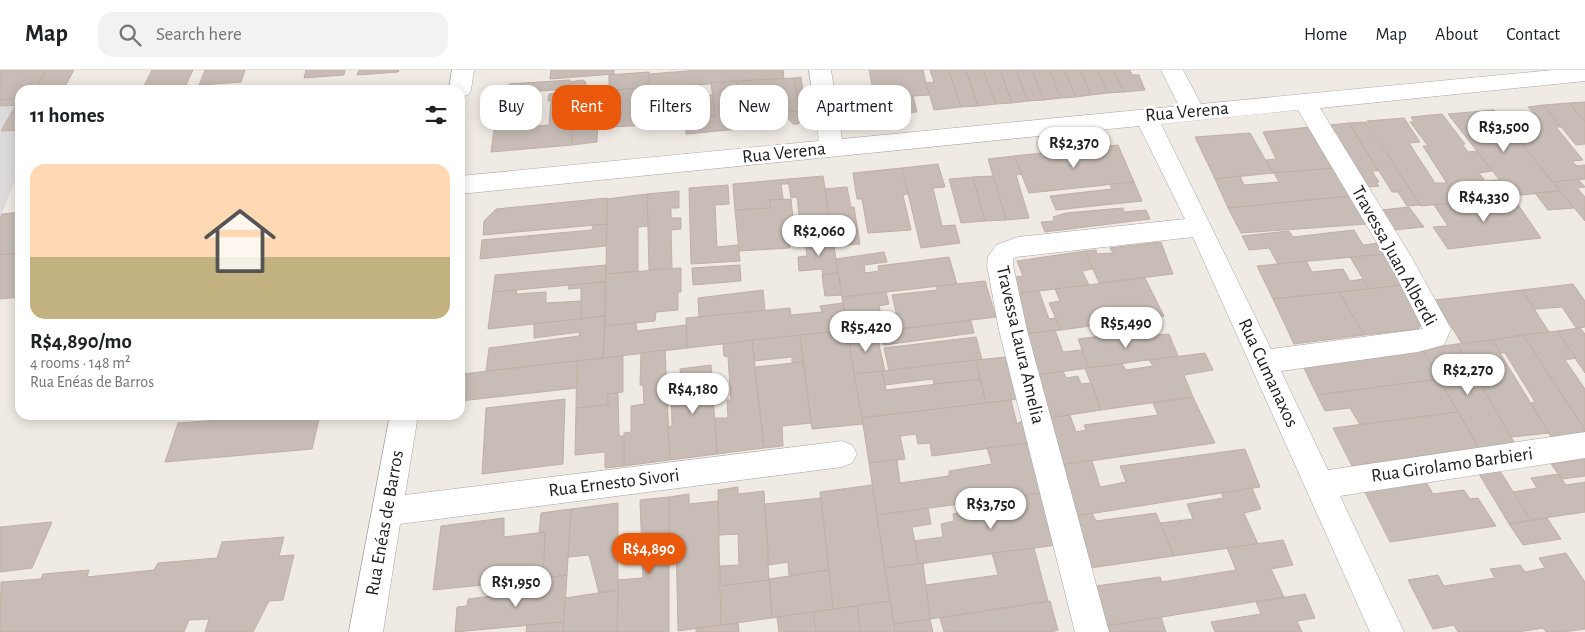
<!DOCTYPE html>
<html lang="en">
<head>
<meta charset="utf-8">
<style>
	:root { --surface:#fff; --page:#f2f2f2; --text:#202124; --muted:#757577; --line:#e0e0e0; --accent:#ea580c }
	body { margin:0; font-family:"Alegreya Sans",sans-serif; background:var(--page); color:var(--text); height:100vh; display:flex; flex-direction:column; font-size:19px; white-space:nowrap }
	* { box-sizing:border-box; margin:0 }
	p { font-size:16px; color:var(--muted) }
	.icon { flex:none; width:28px; height:28px; fill:none; stroke:currentColor; stroke-width:2; stroke-linecap:round; stroke-linejoin:round }
	.map { position:relative; flex:1; overflow:hidden }
	.details { position:absolute; left:15px; top:15px; width:450px; height:335px; display:flex; flex-direction:column; background:var(--surface); border-radius:15px; box-shadow:0 2px 12px #0003 }
	.details>* { flex:none }
	.top-card { position:absolute; left:480px; top:15px; width:475px; height:45px; display:flex; gap:10px }
	.price { position:absolute; translate:-50% -42px; padding:0 11px; border-radius:18px; background:#fff; color:#222; font-size:16px; line-height:32px; filter:drop-shadow(0 1px 2px #0008) }
	.price::after { content:''; position:absolute; left:50%; top:30px; width:15px; height:11px; margin-left:-8px; background:inherit; clip-path:polygon(0 0,100% 0,50% 100%) }
	.price.selected { background:var(--accent); color:#fff }
	ul { padding:0; list-style:none }
	li { display:grid; align-content:center; gap:10px; height:265px; padding:0 15px }
	li+li { border-top:1px solid var(--line) }
	li span { display:grid; place-items:center; height:155px; border-radius:15px; color:#555 }
	li>.icon { margin-inline-start:auto }
	span .icon { width:90px; height:90px; fill:#fffc; stroke-width:1 }
	li b { font-size:21px }
	h2 { display:flex; justify-content:space-between; align-items:center; height:60px; padding:0 15px; font-size:21px }
	.tag { padding:0 18px; border-radius:15px; background:var(--surface); box-shadow:0 2px 12px #0003; font-size:18px; line-height:45px }
	.tag.selected { background:var(--accent); color:#fff }
	header { display:flex; align-items:center; gap:30px; box-sizing:border-box; height:70px; padding:0 25px; background:var(--surface); border-bottom:1px solid var(--line) }
	header strong { font-size:24px }
	nav { display:flex; gap:28px; margin-inline-start:auto; font-size:18px }
	.search { width:350px; height:45px; background:var(--page); display:flex; align-items:center; gap:12px; box-sizing:border-box; padding:0 18px; border-radius:15px; color:var(--muted); font-size:19px }
	.map>svg:first-child { display:block }
	.residential { fill:#dcdadb }
	.building { fill:#c7bcb6; stroke:#c1afa5 }
	.lines { fill:none; stroke-linecap:round; stroke-linejoin:round }
	.minor-casing { stroke:#a5a5a5; stroke-width:1 }
	.minor { fill:#fff; fill-rule:evenodd }
	.labels { text-anchor:middle; dominant-baseline:central; stroke-width:5; stroke-linejoin:round; paint-order:stroke }
	.street-label { font-size:19px; fill:#1e1e1e; stroke:#fff }
</style>
</head>
<body>
<header>
<strong>Map</strong>
<div class="search"><svg class="icon" aria-label="search" viewBox="0 0 24 24"><circle cx="10" cy="10" r="6"/><path d="M15 15l6 6"/></svg>Search here</div>
<nav><a>Home</a><a>Map</a><a>About</a><a>Contact</a></nav>
</header>
<div class="map">
<svg width="1585" height="562" viewBox="0 0 1585 562">
	<rect width="100%" height="100%" fill="#efeae3"/>
	<polygon class="residential" points="20,34 20,98 0,148 0,36"/>
	<g class="building">
		<polygon points="0,0 46,0 35,20 20,20 20,28 0,30"/>
		<polygon points="46,0 74,0 63,20 35,20"/>
		<polygon points="152,0 193,0 186,15 143,18"/>
		<polygon points="205,0 245,0 241,12 199,15"/>
		<polygon points="306,0 345,0 344,5 304,8"/>
		<polygon points="359,0 399,0 398,2 357,5"/>
		<polygon points="551,0 614,0 614,4 550,9"/>
		<polygon points="783,0 784,9 649,18 649,4 700,0"/>
		<polygon points="869,0 923,0 929,25 913,26 917,42 888,44 871,40 860,34 855,27 873,20"/>
		<polygon points="930,0 949,0 961,37 934,40 926,13 934,12"/>
		<polygon points="949,0 966,0 978,36 961,37"/>
		<polygon points="966,0 983,0 996,34 978,36"/>
		<polygon points="983,0 1000,0 1012,33 996,34"/>
		<polygon points="1000,0 1016,0 1028,31 1012,33"/>
		<polygon points="1016,0 1032,0 1044,30 1028,31"/>
		<polygon points="1032,0 1049,0 1061,28 1044,30"/>
		<polygon points="1049,0 1064,0 1076,27 1061,28"/>
		<polygon points="1064,0 1080,0 1091,25 1076,27"/>
		<polygon points="1080,0 1097,0 1108,23 1091,25"/>
		<polygon points="1097,0 1113,0 1124,22 1108,23"/>
		<polygon points="1113,0 1130,0 1132,5 1139,5 1145,20 1124,22"/>
		<polygon points="649,2 649,18 609,20 609,5"/>
		<polygon points="801,7 803,21 799,21 802,40 806,46 798,54 793,54 782,42 799,41 794,8"/>
		<polygon points="794,8 799,41 722,46 720,19 737,17 736,11"/>
		<polygon points="570,10 570,12 582,10 586,12 586,15 579,19 570,17 570,19 508,23 509,14"/>
		<polygon points="736,11 737,17 720,19 722,46 737,45 739,59 686,64 685,49 715,46 711,13"/>
		<polygon points="676,16 677,27 713,25 715,46 649,52 649,18"/>
		<polygon points="643,18 643,33 649,33 649,55 611,57 612,20"/>
		<polygon points="598,21 598,50 573,52 575,22"/>
		<polygon points="575,22 572,75 491,82 494,59 549,55 551,31 548,31 549,24"/>
		<polygon points="20,28 20,35 0,36 0,30"/>
		<polygon points="538,29 536,46 496,48 498,32"/>
		<polygon points="1585,32 1585,52 1569,33"/>
		<polygon points="1569,33 1585,52 1585,74 1576,75 1543,35"/>
		<polygon points="16,35 20,35 20,60 1,61"/>
		<polygon points="1543,35 1561,57 1556,57 1583,90 1572,91 1577,96 1585,95 1585,109 1553,112 1502,50 1537,47 1528,37"/>
		<polygon points="1494,40 1502,50 1560,121 1512,126 1448,44"/>
		<polygon points="1442,44 1465,74 1462,74 1468,82 1477,81 1492,101 1479,103 1485,111 1499,110 1512,126 1459,132 1423,76 1428,76 1410,52 1414,52 1411,47"/>
		<polygon points="1404,48 1420,72 1409,73 1435,113 1447,113 1459,132 1421,136 1367,51"/>
		<polygon points="598,50 597,72 572,75 573,52"/>
		<polygon points="1366,52 1420,135 1407,136 1398,122 1392,122 1349,53"/>
		<polygon points="1349,53 1378,101 1372,101 1379,112 1376,112 1379,116 1368,117 1330,55"/>
		<polygon points="1310,57 1334,98 1273,103 1266,90 1276,89 1263,62"/>
		<polygon points="1250,63 1273,103 1215,109 1195,67"/>
		<polygon points="1118,75 1134,112 1029,123 1014,86"/>
		<polygon points="1014,86 1022,104 1016,105 1029,148 1006,150 988,89"/>
		<polygon points="938,94 945,117 933,118 942,156 955,155 960,173 921,178 902,98"/>
		<polygon points="902,98 908,124 903,125 911,160 868,163 862,129 857,129 853,103"/>
		<polygon points="1334,98 1351,126 1228,138 1215,109 1240,106 1244,115 1279,112 1274,103"/>
		<polygon points="823,106 833,169 802,172 797,127 791,128 788,109"/>
		<polygon points="993,106 1006,150 985,151 973,107"/>
		<polygon points="973,107 985,151 961,153 949,109"/>
		<polygon points="788,109 789,114 781,114 783,129 770,130 770,138 735,140 733,114"/>
		<polygon points="1578,109 1585,117 1577,118 1585,127 1585,151 1553,112"/>
		<polygon points="1134,112 1142,131 1056,140 1050,126 1112,119 1110,114"/>
		<polygon points="728,115 729,134 715,135 717,177 738,175 740,191 691,194 689,118"/>
		<polygon points="847,117 851,137 854,137 860,174 834,176 825,119"/>
		<polygon points="679,121 679,138 671,138 671,148 681,148 681,159 671,160 672,198 649,200 647,124"/>
		<polygon points="1560,121 1574,138 1548,140 1535,123"/>
		<polygon points="647,124 648,156 638,157 638,201 606,204 607,129"/>
		<polygon points="1351,126 1368,154 1241,163 1228,138"/>
		<polygon points="1512,126 1541,168 1448,179 1433,157 1448,156 1434,135"/>
		<polygon points="607,128 607,154 483,165 484,151 496,139"/>
		<polygon points="791,129 793,148 787,148 790,178 739,181 735,140 770,138 770,130"/>
		<polygon points="1409,137 1424,157 1393,160 1381,140"/>
		<polygon points="1123,138 1124,142 1146,140 1150,149 1045,162 1041,152 1054,151 1053,147 1066,143"/>
		<polygon points="20,142 20,183 0,185 0,148 2,144"/>
		<polygon points="607,154 606,176 480,189 482,170 592,160 593,155"/>
		<polygon points="1354,160 1363,175 1380,173 1386,184 1278,194 1269,178 1249,180 1242,166 1289,161 1293,167"/>
		<polygon points="833,169 838,203 823,205 822,199 799,201 798,187 807,186 805,171"/>
		<polygon points="1161,172 1173,204 1099,213 1085,181 1096,180 1097,184 1113,183 1110,178"/>
		<polygon points="1085,181 1093,199 1082,201 1089,215 1014,224 1014,207 1023,206 1017,191"/>
		<polygon points="884,182 887,192 864,195 865,203 879,201 878,196 949,187 957,214 842,227 836,189"/>
		<polygon points="20,183 20,227 0,229 0,185"/>
		<polygon points="1386,184 1405,215 1369,219 1350,187"/>
		<polygon points="1306,191 1312,202 1343,199 1350,211 1363,209 1369,219 1273,229 1257,196"/>
		<polygon points="606,195 605,212 493,222 495,205"/>
		<polygon points="740,195 741,211 693,215 692,198"/>
		<polygon points="681,198 681,222 678,222 678,240 656,242 655,251 605,256 606,204"/>
		<polygon points="838,203 842,225 825,226 822,205"/>
		<polygon points="1145,208 1164,246 1061,260 1049,233 1060,231 1055,219"/>
		<polygon points="985,211 996,247 900,259 892,225 937,220 937,216"/>
		<polygon points="605,212 605,246 581,249 581,218 568,219 569,215"/>
		<polygon points="1573,214 1585,231 1585,257 1576,258 1562,237 1535,239 1522,220"/>
		<polygon points="1405,215 1426,248 1418,259 1364,265 1339,222"/>
		<polygon points="517,220 516,224 546,222 546,233 581,231 581,249 488,259 493,222"/>
		<polygon points="763,220 765,241 699,247 698,228"/>
		<polygon points="1522,220 1549,262 1462,274 1435,230"/>
		<polygon points="1039,221 1049,249 1055,248 1061,260 1025,264 1014,224"/>
		<polygon points="886,222 889,234 879,236 881,245 896,243 900,259 848,264 842,227"/>
		<polygon points="1339,222 1364,265 1294,274 1273,229"/>
		<polygon points="843,233 847,260 687,278 686,248 790,238 791,245 822,242 820,236"/>
		<polygon points="605,246 603,288 486,301 489,278 579,266 580,262 534,268 534,254"/>
		<polygon points="971,251 974,263 884,275 880,261"/>
		<polygon points="636,253 637,261 686,255 687,278 603,288 605,256"/>
		<polygon points="1580,258 1585,264 1585,303 1557,261"/>
		<polygon points="847,260 863,354 812,359 800,265"/>
		<polygon points="1055,260 1063,282 1082,280 1089,298 1037,305 1025,264"/>
		<polygon points="876,261 885,301 854,304 848,264"/>
		<polygon points="1141,261 1144,266 1169,264 1178,286 1089,298 1078,269"/>
		<polygon points="1557,261 1576,288 1565,290 1585,319 1585,360 1523,265"/>
		<polygon points="800,265 803,292 792,293 792,287 754,291 752,270"/>
		<polygon points="1523,265 1585,360 1585,362 1551,367 1531,333 1535,332 1505,283 1500,283 1493,270"/>
		<polygon points="976,267 982,290 889,301 884,278"/>
		<polygon points="752,270 764,378 717,384 715,348 728,348 727,330 731,330 728,287 724,286 723,274"/>
		<polygon points="1493,270 1500,283 1549,363 1511,367 1457,274"/>
		<polygon points="1457,274 1511,367 1515,373 1479,378 1422,279"/>
		<polygon points="1422,279 1439,309 1317,325 1301,292"/>
		<polygon points="665,280 670,390 624,396 624,363 631,362 631,336 644,334 643,315 640,315 641,283"/>
		<polygon points="1205,283 1213,300 1184,305 1193,327 1101,340 1085,298 1122,294 1126,300 1153,296 1149,290"/>
		<polygon points="623,286 623,322 608,324 608,335 576,338 577,291"/>
		<polygon points="1007,287 1018,329 986,333 976,290"/>
		<polygon points="976,290 980,309 934,314 933,309 885,315 882,301"/>
		<polygon points="577,291 577,318 460,331 462,304"/>
		<polygon points="803,292 811,353 782,356 783,376 764,378 755,297"/>
		<polygon points="711,295 717,384 670,390 668,357 672,356 671,311 681,309 680,299"/>
		<polygon points="882,301 886,320 980,309 986,333 862,348 854,304"/>
		<polygon points="1063,301 1066,308 1078,306 1081,314 1091,313 1101,340 1049,348 1037,305"/>
		<polygon points="1439,309 1458,342 1360,355 1350,338 1325,341 1317,325"/>
		<polygon points="618,323 619,366 624,366 624,396 605,398 605,382 575,385 576,338 608,335 608,324"/>
		<polygon points="1193,327 1215,373 1062,395 1049,348 1070,345 1076,362 1086,360 1084,355 1158,345 1153,333"/>
		<polygon points="565,329 563,394 482,404 486,338"/>
		<polygon points="1011,330 1017,354 1023,350 1029,373 932,386 930,373 918,374 916,364 900,366 905,389 869,393 862,348"/>
		<polygon points="1458,342 1479,378 1352,396 1333,358"/>
		<polygon points="235,345 320,345 312,379 165,392 178,353 234,349"/>
		<polygon points="1029,373 1042,423 877,445 869,393 897,390 900,413 949,406 949,401 992,394 987,378"/>
		<polygon points="1245,379 1260,417 1076,446 1062,395 1092,390 1100,417 1126,412 1120,396"/>
		<polygon points="1585,389 1585,406 1562,409 1551,394"/>
		<polygon points="1500,401 1531,450 1509,454 1479,404"/>
		<polygon points="1558,404 1566,415 1585,412 1585,442 1531,450 1513,422 1537,418 1531,408"/>
		<polygon points="1426,412 1433,424 1464,420 1470,429 1478,428 1496,456 1390,472 1364,420"/>
		<polygon points="872,415 890,531 833,539 820,422"/>
		<polygon points="738,417 738,424 764,421 769,510 721,516 720,496 739,495 738,464 719,465 718,420"/>
		<polygon points="1252,418 1261,439 1244,443 1258,474 1174,486 1160,453 1193,449 1187,434 1223,428 1222,423"/>
		<polygon points="1042,423 1056,475 919,494 914,471 943,467 941,454 954,451 953,444 967,441 965,433"/>
		<polygon points="689,424 689,434 718,431 721,555 678,561 676,466 669,466 669,427"/>
		<polygon points="669,427 669,562 617,562 617,510 643,508 640,430"/>
		<polygon points="821,428 829,500 789,505 788,492 769,495 765,434"/>
		<polygon points="618,433 618,520 599,523 589,485 568,487 571,439"/>
		<polygon points="928,438 931,454 912,457 919,494 885,498 877,445"/>
		<polygon points="571,439 567,505 543,509 545,462 539,463 541,443"/>
		<polygon points="1092,443 1096,451 1156,443 1174,486 1090,498 1076,446"/>
		<polygon points="504,448 504,467 545,462 543,509 433,520 441,456"/>
		<polygon points="1547,448 1561,469 1523,475 1509,454"/>
		<polygon points="52,452 32,498 0,502 0,457"/>
		<polygon points="284,467 279,486 294,485 283,530 269,531 253,562 205,562 209,549 189,550 184,562 0,562 1,512 41,509 43,504 89,500 87,507 154,500 158,493 217,488 222,472"/>
		<polygon points="1283,470 1293,495 1271,499 1284,527 1107,556 1096,516 1160,507 1162,512 1236,500 1227,478"/>
		<polygon points="1034,478 1048,531 930,549 926,515 998,505 992,483"/>
		<polygon points="1566,483 1585,512 1585,559 1563,562 1546,562 1543,558 1519,562 1458,562 1454,555 1433,559 1408,510 1438,505 1444,516 1495,508 1490,499 1520,495 1525,502 1545,498 1539,488"/>
		<polygon points="923,493 930,549 894,554 885,498"/>
		<polygon points="829,500 833,539 772,548 769,509"/>
		<polygon points="567,505 564,552 455,562 457,537 467,536 468,529 539,520 541,509"/>
		<polygon points="769,510 772,548 721,555 721,516"/>
		<polygon points="618,520 617,562 563,562 565,528"/>
		<polygon points="1305,524 1315,548 1297,551 1302,562 1215,562 1211,552 1261,544 1256,532"/>
		<polygon points="890,531 895,562 861,562 857,536"/>
		<polygon points="1050,531 1058,560 1052,562 944,562 940,548"/>
		<polygon points="857,536 861,562 816,562 813,542"/>
		<polygon points="813,542 816,562 779,562 777,547"/>
		<polygon points="1161,547 1166,562 1109,562 1107,556"/>
		<polygon points="930,549 933,562 895,562 894,554"/>
		<polygon points="564,552 563,562 526,562 527,555"/>
		<polygon points="738,553 739,562 696,562 696,558"/>
	</g>
	<g class="lines">
		<defs>
			<g id="minor">
				<polygon points="452,0 474,0 471,20 468,25 460,27 460,20 449,20"/>
				<path d="M809,0H831L842,69L1179,36L1161,0H1183L1201,34L1553,0H1585V11L1320,38L1412,188L1451,259L1444,275L1418,282L1281,301L1328,400L1585,362V388L1340,426L1404,562H1370L1193,167L1016,187L1013,189V195L1027,260L1109,562H1075L999,260L987,195L988,187L996,175L1018,167L1185,149L1139,56L460,124V106L819,71ZM1298,40L1393,200L1423,259L1271,279L1161,54Z"/>
				<polygon points="390,345 418,345 405,425 842,371 852,375 857,384 852,393 842,397 400,454 383,562 349,562"/>
			</g>
		</defs>
		<use href="#minor" class="minor-casing"/>
		<use href="#minor" class="minor"/>
	</g>
	<g class="labels">
		<g class="street-label">
			<text transform="translate(1187 42) rotate(-5)">Rua Verena</text>
			<text transform="translate(784 83) rotate(-6)">Rua Verena</text>
			<text transform="translate(1394 186) rotate(61)">Travessa Juan Alberdi</text>
			<text transform="translate(1020 275) rotate(77)">Travessa Laura Amelia</text>
			<text transform="translate(1268 303) rotate(65)">Rua Cumanaxos</text>
			<text transform="translate(1452 395) rotate(-8)">Rua Girolamo Barbieri</text>
			<text transform="translate(614 413) rotate(-7)">Rua Ernesto Sivori</text>
			<text transform="translate(385 453) rotate(-80)">Rua Enéas de Barros</text>
		</g>
	</g>
</svg>
<b class="price" style="left:1504px;top:83px">R$3,500</b>
<b class="price" style="left:1074px;top:99px">R$2,370</b>
<b class="price" style="left:1484px;top:153px">R$4,330</b>
<b class="price" style="left:819px;top:187px">R$2,060</b>
<b class="price" style="left:1126px;top:279px">R$5,490</b>
<b class="price" style="left:866px;top:283px">R$5,420</b>
<b class="price" style="left:1468px;top:326px">R$2,270</b>
<b class="price" style="left:693px;top:345px">R$4,180</b>
<b class="price" style="left:991px;top:460px">R$3,750</b>
<b class="price selected" style="left:649px;top:505px">R$4,890</b>
<b class="price" style="left:516px;top:538px">R$1,950</b>
<div class="top-card">
<a class="tag">Buy</a>
<a class="tag selected">Rent</a>
<a class="tag">Filters</a>
<a class="tag">New</a>
<a class="tag">Apartment</a>
</div>
<section class="details">
<h2>11 homes<svg class="icon" aria-label="filters" viewBox="0 0 24 24"><path d="M4 7h16M4 17h16"/><circle cx="9" cy="7" r="2"/><circle cx="15" cy="17" r="2"/></svg></h2>
<ul>
<li><span style="background:linear-gradient(#ffd9b3 60%,#c2b280 0)"><svg class="icon" aria-label="home" viewBox="0 0 24 24"><path d="M3 11l9-7 9 7M6 9v11h12V9"/></svg></span><div><b>R$4,890/mo</b><p>4 rooms · 148 m²</p><p>Rua Enéas de Barros</p></div></li>
</ul>
</section>
</div>
</body>
</html>
